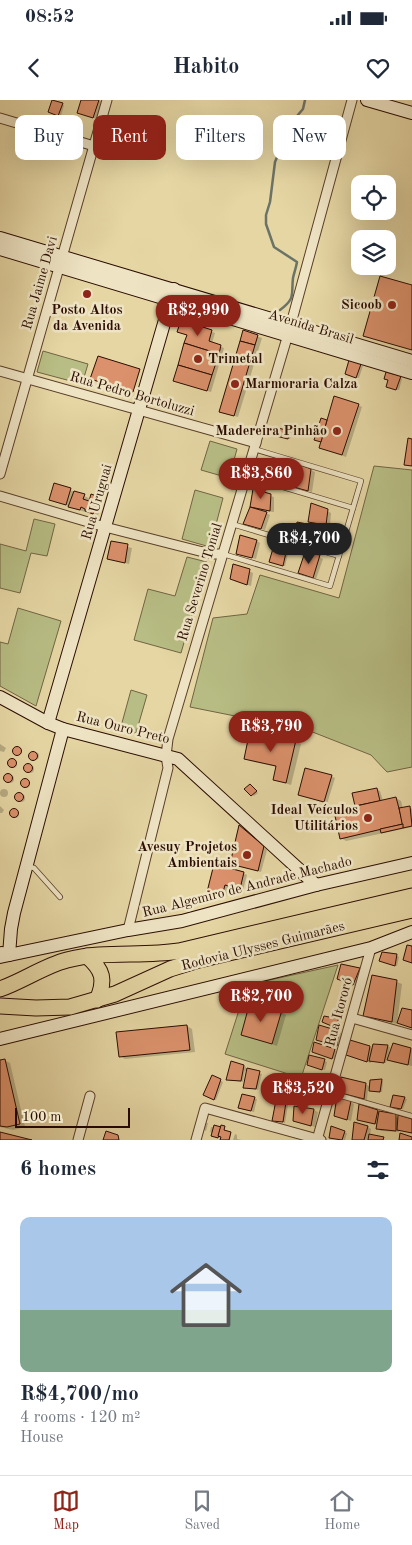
<!DOCTYPE html>
<html lang="en">
<head>
<meta charset="utf-8">
<style>
	:root { --surface:#fff; --page:#f6f6f7; --text:#1f2937; --muted:#747a83; --line:#e0e1e3; --accent:#8f2418 }
	body { margin:0; font-family:"Old Standard TT",serif; background:var(--page); color:var(--text); height:100vh; display:flex; flex-direction:column; font-size:19px; white-space:nowrap }
	* { box-sizing:border-box; margin:0 }
	p { font-size:16px; color:var(--muted) }
	.icon { flex:none; width:28px; height:28px; fill:none; stroke:currentColor; stroke-width:2; stroke-linecap:round; stroke-linejoin:round }
	.map { position:relative; height:1040px; overflow:hidden }
	.drawer { display:flex; flex-direction:column; background:var(--surface); flex:1 }
	.drawer>* { flex:none }
	.hud { position:absolute; left:15px; top:15px; width:382px; height:45px; display:flex; gap:10px }
	.fabs { position:absolute; left:351px; top:75px; display:grid; gap:10px }
	.fabs a { display:grid; place-items:center; width:45px; height:45px; border-radius:10px; background:var(--surface); box-shadow:0 5px 20px #0002; font-size:25px }
	.scale { position:absolute; left:15px; bottom:12px; width:115px; box-sizing:border-box; padding-left:5px; border:2px solid #2b0c00; border-top:0; font-size:14px; line-height:18px; white-space:nowrap; color:#2b0c00; -webkit-text-stroke:4px #eee4c4; paint-order:stroke }
	.price { position:absolute; translate:-50% -42px; padding:0 11px; border-radius:18px; background:var(--accent); color:#fff; font-size:16px; line-height:32px; filter:drop-shadow(0 1px 2px #0008) }
	.price::after { content:''; position:absolute; left:50%; top:30px; width:15px; height:11px; margin-left:-8px; background:inherit; clip-path:polygon(0 0,100% 0,50% 100%) }
	.price.active { background:#222; color:#fff }
	ul { padding:0; list-style:none }
	li { display:grid; align-content:center; gap:10px; height:265px; padding:0 20px }
	li span { display:grid; place-items:center; height:155px; border-radius:10px; color:#555 }
	li>.icon { margin-inline-start:auto }
	span .icon { width:90px; height:90px; fill:#fffc; stroke-width:1 }
	li b { font-size:21px }
	h2 { display:flex; justify-content:space-between; align-items:center; height:60px; padding:0 20px; font-size:21px }
	.tag { padding:0 18px; border-radius:10px; background:var(--surface); box-shadow:0 5px 20px #0002; font-size:18px; line-height:45px }
	.tag.active { background:var(--accent); color:#fff }
	.status { display:flex; justify-content:space-between; align-items:center; height:35px; padding:0 25px; background:var(--surface); direction:ltr }
	.status svg { height:14px; fill:currentColor }
	header { display:flex; justify-content:space-between; align-items:center; height:65px; padding:0 20px; background:var(--surface); font-size:22px; font-weight:600 }
	.tabs { display:flex; justify-content:space-around; align-items:center; height:70px; border-top:1px solid var(--line); background:var(--surface); font-size:14px; color:var(--muted) }
	.tabs a { display:grid; justify-items:center; gap:2px }
	.tabs .active { color:var(--accent) }
	.map>svg:first-child { display:block }
	.grass { fill:#b7bd84; stroke:#716442 }
	.shadow { fill:#0003 }
	.lines { fill:none; stroke-linecap:round; stroke-linejoin:round }
	.stream { stroke:#6b7367; stroke-width:2.5 }
	.building { fill:#db916c; stroke:#2b0c00 }
	.lane-casing { stroke:#5a3e29; stroke-width:6 }
	.street-casing { stroke:#5a3e29; stroke-width:11 }
	.secondary-casing { stroke:#2b0c00; stroke-width:14 }
	.highway-casing { stroke:#2b0c00; stroke-width:17 }
	.lane { stroke:#eee4c4; stroke-width:4.5 }
	.street { stroke:#eee4c4; stroke-width:9 }
	.secondary { stroke:#eee4c4; stroke-width:12 }
	.highway { stroke:#e5d6a4; stroke-width:15 }
	.poi-dot { fill:#8f2418; stroke:#eee4c4; stroke-width:2 }
	.labels { text-anchor:middle; dominant-baseline:central; stroke-width:5; stroke-linejoin:round; paint-order:stroke }
	.street-label { font-size:14px; fill:#2b0c00; stroke:#eee4c4 }
	.poi-label { font-size:14px; font-weight:bold; fill:#2b0c00; stroke:#eee4c4; text-anchor:end }
</style>
</head>
<body>
<div class="status"><b>08:52</b><svg viewBox="0 0 49 12"><path d="M0 12V9h3v3zM5 12V6h3v6zM10 12V3h3v9zM15 12V0h3v12zM26 1h20v11H26zM47 4h2v5h-2z"/></svg></div>
<header><svg class="icon" aria-label="back" viewBox="0 0 24 24"><path d="M15 5l-7 7 7 7"/></svg>Habito<svg class="icon" aria-label="heart" viewBox="0 0 24 24"><path d="M12 20l-8-8c-3-5 5-10 8-4 3-6 11-1 8 4z"/></svg></header>
<div class="map">
<svg width="412" height="1040" viewBox="0 0 412 1040">
	<rect width="100%" height="100%" fill="#e5d6a4"/>
	<filter id="stains"><feTurbulence type="fractalNoise" baseFrequency=".004" numOctaves="4"/><feColorMatrix values="0 0 0 0 .2 0 0 0 0 .09 0 0 0 0 .02 0 0 0 .5 -.17"/></filter>
	<radialGradient id="worn" r=".72"><stop offset=".6" stop-color="#630" stop-opacity="0"/><stop offset="1" stop-color="#630" stop-opacity=".3"/></radialGradient>
	<g class="grass">
		<polygon points="43,251 88,264 82,284 37,272"/>
		<polygon points="210,341 237,349 229,378 201,370"/>
		<polygon points="374,366 412,370 412,667 387,672 371,655 310,631 190,607 213,518 247,514 260,475 339,498"/>
		<polygon points="195,390 223,398 210,447 182,439"/>
		<polygon points="34,419 55,424 47,456 31,453 20,493 0,488 0,444 26,451"/>
		<polygon points="187,457 207,462 181,553 134,540 148,489 175,496"/>
		<polygon points="18,508 61,521 36,606 0,586 0,542 8,544"/>
		<polygon points="131,590 147,595 136,633 120,630"/>
		<polygon points="338,865 301,978 225,954 247,885"/>
	</g>
	<g class="shadow">
		<polygon points="83,0 102,1 97,19 79,13"/>
		<polygon points="62,4 64,5 61,16 51,13"/>
		<polygon points="182,222 215,233 212,243 224,248 211,292 178,282 188,236 179,232"/>
		<polygon points="244,232 262,238 238,317 224,313"/>
		<polygon points="360,265 363,266 359,278 348,275"/>
		<polygon points="400,277 402,279 399,290 390,288 389,280"/>
		<polygon points="358,305 362,307 346,357 320,348 322,342 322,319 328,322"/>
		<polygon points="279,329 292,333 290,339 279,336"/>
		<polygon points="311,370 315,372 312,392 295,387"/>
		<polygon points="70,390 91,399 98,398 103,401 98,415 86,410 85,412 75,409 51,399"/>
		<polygon points="254,391 274,397 274,412 263,411 270,415 265,430 244,424 251,407"/>
		<polygon points="327,411 331,413 330,426 313,424 310,422"/>
		<polygon points="298,423 322,428 348,438 342,453 295,438"/>
		<polygon points="257,441 260,443 256,459 241,455"/>
		<polygon points="112,443 132,448 129,464 113,460"/>
		<polygon points="275,446 289,450 285,466 273,462"/>
		<polygon points="319,457 323,459 316,479 303,474"/>
		<polygon points="249,471 253,473 251,486 235,481"/>
		<polygon points="296,641 301,644 291,685 274,680 277,667 250,661 245,658"/>
		<polygon points="0,644 6,648 4,652 0,651"/>
		<circle cx="18" cy="651" r="4"/>
		<circle cx="35" cy="656" r="4"/>
		<circle cx="13" cy="664" r="4"/>
		<circle cx="30" cy="669" r="4"/>
		<circle cx="10" cy="679" r="4"/>
		<polygon points="331,676 335,678 327,704 299,694"/>
		<circle cx="26" cy="684" r="4"/>
		<polygon points="252,686 258,693 254,696 246,689"/>
		<polygon points="376,689 380,691 383,701 396,698 401,701 403,709 409,707 412,709 412,727 346,741 341,738 357,707 354,694"/>
		<circle cx="4" cy="693" r="4"/>
		<circle cx="21" cy="698" r="4"/>
		<polygon points="0,706 4,710 2,713 0,713"/>
		<circle cx="15" cy="714" r="4"/>
		<polygon points="240,727 267,750 261,772 231,764"/>
		<polygon points="243,773 247,775 243,790 229,786 226,797 208,792"/>
		<polygon points="396,855 399,857 397,866 383,862"/>
		<polygon points="359,870 363,872 356,886 342,881"/>
		<polygon points="397,882 402,884 397,924 370,918 365,915"/>
		<polygon points="273,887 283,892 286,897 285,902 278,906 267,901 265,896 266,891"/>
		<polygon points="281,912 286,915 277,946 242,934"/>
		<polygon points="338,920 340,921 336,928 324,922"/>
		<polygon points="187,926 192,929 195,952 125,959 120,956"/>
		<polygon points="339,932 343,934 340,947 321,941"/>
		<polygon points="374,945 390,947 388,957 390,957 410,949 412,950 412,966 393,962 387,958 386,963 371,960 371,963 351,957 370,947 373,949"/>
		<polygon points="334,950 336,951 335,959 316,953"/>
		<polygon points="310,956 327,962 325,970 311,966"/>
		<polygon points="4,960 10,963 25,1027 13,1030 0,1027 0,961"/>
		<polygon points="232,963 244,966 246,967 246,969 262,974 258,990 244,987 248,971 245,971 243,982 228,980"/>
		<polygon points="213,977 223,982 216,1000 205,994"/>
		<polygon points="381,980 383,981 382,992 373,991 368,989 367,1000 342,993 365,984 371,987"/>
		<polygon points="274,982 276,984 275,991 268,989"/>
		<polygon points="321,986 323,988 320,998 309,994"/>
		<polygon points="243,995 257,999 254,1012 242,1009"/>
		<polygon points="394,996 407,999 403,1009 394,1007"/>
		<polygon points="277,1002 288,1005 285,1023 273,1020"/>
		<polygon points="351,1002 354,1004 351,1021 339,1017"/>
		<polygon points="295,1008 314,1010 318,1012 315,1027 294,1020"/>
		<polygon points="377,1011 399,1018 412,1020 412,1033 399,1030 399,1032 381,1031 378,1029 378,1025 359,1020"/>
		<polygon points="206,1023 208,1023 206,1031 204,1030"/>
		<polygon points="211,1027 225,1028 224,1032 231,1034 230,1040 221,1040 221,1038 215,1037 213,1033 210,1032"/>
		<polygon points="368,1027 371,1029 370,1035 385,1040 353,1040"/>
		<polygon points="332,1028 347,1033 345,1040 332,1038"/>
		<polygon points="235,1034 237,1035 237,1039 242,1040 233,1040"/>
	</g>
	<g class="lines">
		<path class="stream" d="M280,210C296,198 291,195 293,178C294,173 296,168 297,162L274,147L266,124V115L270,102L275,62L291,23L303,9L305,0"/>
	</g>
	<g class="building">
		<polygon points="52,0 63,3 58,16 48,12"/>
		<polygon points="81,0 99,0 93,18 77,13"/>
		<polygon points="380,176 412,185 412,250 363,236"/>
		<polygon points="181,220 212,230 209,241 221,245 219,254 184,243 187,235 177,232"/>
		<polygon points="243,230 258,235 255,245 240,241"/>
		<polygon points="240,241 255,245 234,316 219,312"/>
		<polygon points="184,243 219,254 212,275 178,265"/>
		<polygon points="98,256 140,269 133,292 90,279"/>
		<polygon points="349,260 361,264 356,278 345,274"/>
		<polygon points="178,265 212,275 207,291 173,281"/>
		<polygon points="386,272 401,276 396,290 386,287 388,280 384,279"/>
		<polygon points="334,296 359,304 342,355 319,348"/>
		<polygon points="321,318 327,320 321,342 314,340"/>
		<polygon points="278,328 290,331 288,339 276,336"/>
		<polygon points="408,338 412,339 412,366 404,365"/>
		<polygon points="296,363 311,369 308,391 290,386"/>
		<polygon points="54,383 71,388 66,405 49,400"/>
		<polygon points="253,389 271,394 270,411 250,407"/>
		<polygon points="74,391 85,394 83,399 89,401 91,394 99,397 93,414 85,411 85,409 81,407 80,410 68,407"/>
		<polygon points="311,403 328,409 326,425 308,422"/>
		<polygon points="250,407 267,412 261,429 243,424"/>
		<polygon points="297,422 322,427 319,446 294,438"/>
		<polygon points="327,429 345,434 338,452 322,448"/>
		<polygon points="240,435 257,440 252,458 236,454"/>
		<polygon points="111,441 128,444 125,463 107,459"/>
		<polygon points="274,445 287,448 283,466 269,462"/>
		<polygon points="305,452 320,455 313,478 298,473"/>
		<polygon points="233,464 250,469 247,485 230,479"/>
		<polygon points="250,630 296,640 286,683 273,680 276,666 244,659"/>
		<circle cx="17" cy="651" r="4.5"/>
		<circle cx="33" cy="656" r="4.5"/>
		<circle cx="12" cy="663" r="4.5"/>
		<circle cx="28" cy="668" r="4.5"/>
		<polygon points="305,668 332,675 324,702 298,695"/>
		<circle cx="8" cy="678" r="4.5"/>
		<circle cx="25" cy="683" r="4.5"/>
		<polygon points="250,684 257,691 251,696 244,689"/>
		<polygon points="377,688 380,701 355,706 352,693"/>
		<circle cx="19" cy="697" r="4.5"/>
		<polygon points="396,697 403,724 340,739 334,711"/>
		<polygon points="410,706 412,726 403,728 399,708"/>
		<circle cx="14" cy="713" r="4.5"/>
		<polygon points="403,724 403,728 381,733 380,729"/>
		<polygon points="239,725 264,746 258,771 230,764"/>
		<polygon points="214,764 244,772 240,789 225,785 222,796 207,792"/>
		<polygon points="407,845 412,846 412,863 403,860"/>
		<polygon points="382,852 397,854 395,866 379,861"/>
		<polygon points="341,864 360,868 353,885 337,879"/>
		<polygon points="372,875 397,880 392,922 363,916"/>
		<circle cx="273" cy="895" r="10"/>
		<polygon points="250,902 282,910 272,944 241,935"/>
		<polygon points="402,908 412,910 412,928 397,923"/>
		<polygon points="324,916 339,919 334,927 322,922"/>
		<polygon points="187,925 190,950 119,957 116,932"/>
		<polygon points="319,925 339,931 337,946 316,940"/>
		<polygon points="350,940 370,946 367,962 346,955"/>
		<polygon points="314,942 335,949 332,959 312,952"/>
		<polygon points="393,943 411,948 408,965 387,960"/>
		<polygon points="373,944 388,945 384,963 369,961"/>
		<polygon points="309,955 325,959 322,970 307,965"/>
		<polygon points="5,959 20,1024 7,1027 0,1026 0,960"/>
		<polygon points="231,961 244,965 241,981 226,980"/>
		<polygon points="247,968 260,971 256,989 243,988"/>
		<polygon points="212,975 221,979 214,1000 203,995"/>
		<polygon points="341,977 366,983 364,999 337,992"/>
		<polygon points="382,979 380,992 369,991 370,980"/>
		<polygon points="267,980 275,981 273,991 264,989"/>
		<polygon points="307,982 322,985 318,998 306,993"/>
		<polygon points="242,994 255,997 251,1011 238,1008"/>
		<polygon points="393,995 405,997 401,1009 390,1007"/>
		<polygon points="337,996 351,1001 347,1020 334,1016"/>
		<polygon points="276,1000 286,1002 283,1022 272,1021"/>
		<polygon points="359,1004 378,1010 375,1024 357,1020"/>
		<polygon points="294,1006 314,1009 311,1026 293,1021"/>
		<polygon points="379,1011 396,1014 396,1031 376,1029"/>
		<polygon points="398,1015 412,1019 412,1033 397,1030"/>
		<polygon points="354,1022 368,1026 364,1040 352,1040"/>
		<polygon points="214,1025 221,1027 218,1038 211,1036"/>
		<polygon points="221,1025 225,1026 224,1030 231,1032 229,1040 220,1040 221,1037 218,1036"/>
		<polygon points="331,1026 345,1031 342,1040 329,1038"/>
		<polygon points="106,1031 118,1035 119,1040 103,1040"/>
		<polygon points="0,1032 32,1040 0,1040"/>
		<polygon points="400,1033 412,1037 412,1040 399,1040"/>
		<polygon points="369,1034 384,1037 383,1040 368,1040"/>
	</g>
	<g class="lines">
		<defs>
			<g id="lane">
				<polyline points="246,376 353,408"/>
				<polyline points="232,424 339,456"/>
				<polyline points="223,454 330,486 361,381 254,349"/>
				<polyline points="27,766 34,768 60,797"/>
				<polyline points="331,993 412,1016"/>
			</g>
			<g id="street">
				<polyline points="0,18 94,46"/>
				<polyline points="0,271 256,343"/>
				<polyline points="0,374 107,0"/>
				<polyline points="0,396 105,427 211,454 223,454"/>
				<polyline points="128,830 168,668 166,656 168,639 289,231 352,0"/>
				<polyline points="352,918 412,935"/>
				<polyline points="78,1040 90,996"/>
				<polyline points="196,1040 205,1008 321,1040"/>
				<polyline points="317,1040 371,848"/>
			</g>
			<g id="secondary">
				<polyline points="367,0 412,13"/>
				<polyline points="0,138 412,261"/>
				<polyline points="0,149 412,273"/>
				<polyline points="0,597 48,623 63,629 178,659 316,785"/>
				<polyline points="48,623 174,189"/>
				<polyline points="2,853 9,855 11,829 14,813 63,629"/>
				<polyline points="0,857 128,830 182,821 316,785 412,763"/>
				<polyline points="0,939 371,848 412,832"/>
			</g>
			<g id="highway">
				<path d="M87,856C103,870 106,880 97,900"/>
				<path d="M0,889C23,881 44,866 67,860C104,850 142,857 179,851L412,796"/>
				<polyline points="0,906 36,908 70,907 115,894 170,869 199,860 412,810"/>
			</g>
		</defs>
		<use href="#lane" class="lane-casing"/>
		<use href="#street" class="street-casing"/>
		<use href="#secondary" class="secondary-casing"/>
		<use href="#highway" class="highway-casing"/>
		<use href="#lane" class="lane"/>
		<use href="#street" class="street"/>
		<use href="#secondary" class="secondary"/>
		<use href="#highway" class="highway"/>
	</g>
	<g class="poi-dot">
		<circle cx="87" cy="194" r="5"/>
		<circle cx="392" cy="205" r="5"/>
		<circle cx="198" cy="259" r="5"/>
		<circle cx="235" cy="284" r="5"/>
		<circle cx="337" cy="331" r="5"/>
		<circle cx="368" cy="718" r="5"/>
		<circle cx="247" cy="755" r="5"/>
	</g>
	<g class="labels">
		<g class="street-label">
			<text transform="translate(40 183) rotate(-74)">Rua Jaime Davi</text>
			<text transform="translate(311 227) rotate(17)">Avenida Brasil</text>
			<text transform="translate(132 294) rotate(16)">Rua Pedro Bortoluzzi</text>
			<text transform="translate(97 402) rotate(-74)">Rua Uruguai</text>
			<text transform="translate(200 482) rotate(-73)">Rua Severino Tonial</text>
			<text transform="translate(123 628) rotate(14)">Rua Ouro Preto</text>
			<text transform="translate(247 787) rotate(-14)">Rua Algemiro de Andrade Machado</text>
			<text transform="translate(263 846) rotate(-14)">Rodovia Ulysses Guimarães</text>
			<text transform="translate(339 912) rotate(-75)">Rua Itororó</text>
		</g>
		<g class="poi-label">
			<text x="382" y="205">Sicoob</text>
			<text x="87" y="210" text-anchor="middle">Posto Altos<tspan x="87" dy="16">da Avenida</tspan></text>
			<text x="208" y="259" text-anchor="start">Trimetal</text>
			<text x="245" y="284" text-anchor="start">Marmoraria Calza</text>
			<text x="327" y="331">Madereira Pinhão</text>
			<text x="358" y="710">Ideal Veículos<tspan x="358" dy="16">Utilitários</tspan></text>
			<text x="237" y="747">Avesuy Projetos<tspan x="237" dy="16">Ambientais</tspan></text>
		</g>
	</g>
	<rect width="100%" height="100%" filter="url(#stains)"/>
	<rect width="100%" height="100%" fill="url(#worn)"/>
</svg>
<div class="fabs">
<a><svg class="icon" aria-label="locate" viewBox="0 0 24 24"><circle cx="12" cy="12" r="6"/><path d="M12 2v4M12 18v4M2 12h4M18 12h4"/></svg></a>
<a><svg class="icon" aria-label="layers" viewBox="0 0 24 24"><path d="M12 4l9 5-9 5-9-5zM3 14l9 5 9-5"/></svg></a>
</div>
<div class="scale">100 m</div>
<b class="price" style="left:198px;top:237px">R$2,990</b>
<b class="price" style="left:261px;top:400px">R$3,860</b>
<b class="price active" style="left:309px;top:465px">R$4,700</b>
<b class="price" style="left:271px;top:653px">R$3,790</b>
<b class="price" style="left:261px;top:923px">R$2,700</b>
<b class="price" style="left:303px;top:1015px">R$3,520</b>
<div class="hud">
<a class="tag">Buy</a>
<a class="tag active">Rent</a>
<a class="tag">Filters</a>
<a class="tag">New</a>
</div>
</div>
<section class="drawer">
<h2>6 homes<svg class="icon" aria-label="filters" viewBox="0 0 24 24"><path d="M4 7h16M4 17h16"/><circle cx="9" cy="7" r="2"/><circle cx="15" cy="17" r="2"/></svg></h2>
<ul>
<li><span style="background:linear-gradient(#a9c7e8 60%,#7fa58c 0)"><svg class="icon" aria-label="home" viewBox="0 0 24 24"><path d="M3 11l9-7 9 7M6 9v11h12V9"/></svg></span><div><b>R$4,700/mo</b><p>4 rooms · 120 m²</p><p>House</p></div></li>
</ul>
</section>
<nav class="tabs">
<a class="active"><svg class="icon" aria-label="map" viewBox="0 0 24 24"><path d="M3 6l6-2 6 2 6-2v14l-6 2-6-2-6 2zM9 4v14M15 6v14"/></svg>Map</a>
<a><svg class="icon" aria-label="saved" viewBox="0 0 24 24"><path d="M7 4h10v16l-5-4-5 4z"/></svg>Saved</a>
<a><svg class="icon" aria-label="home" viewBox="0 0 24 24"><path d="M3 11l9-7 9 7M6 9v11h12V9"/></svg>Home</a>
</nav>
</body>
</html>
